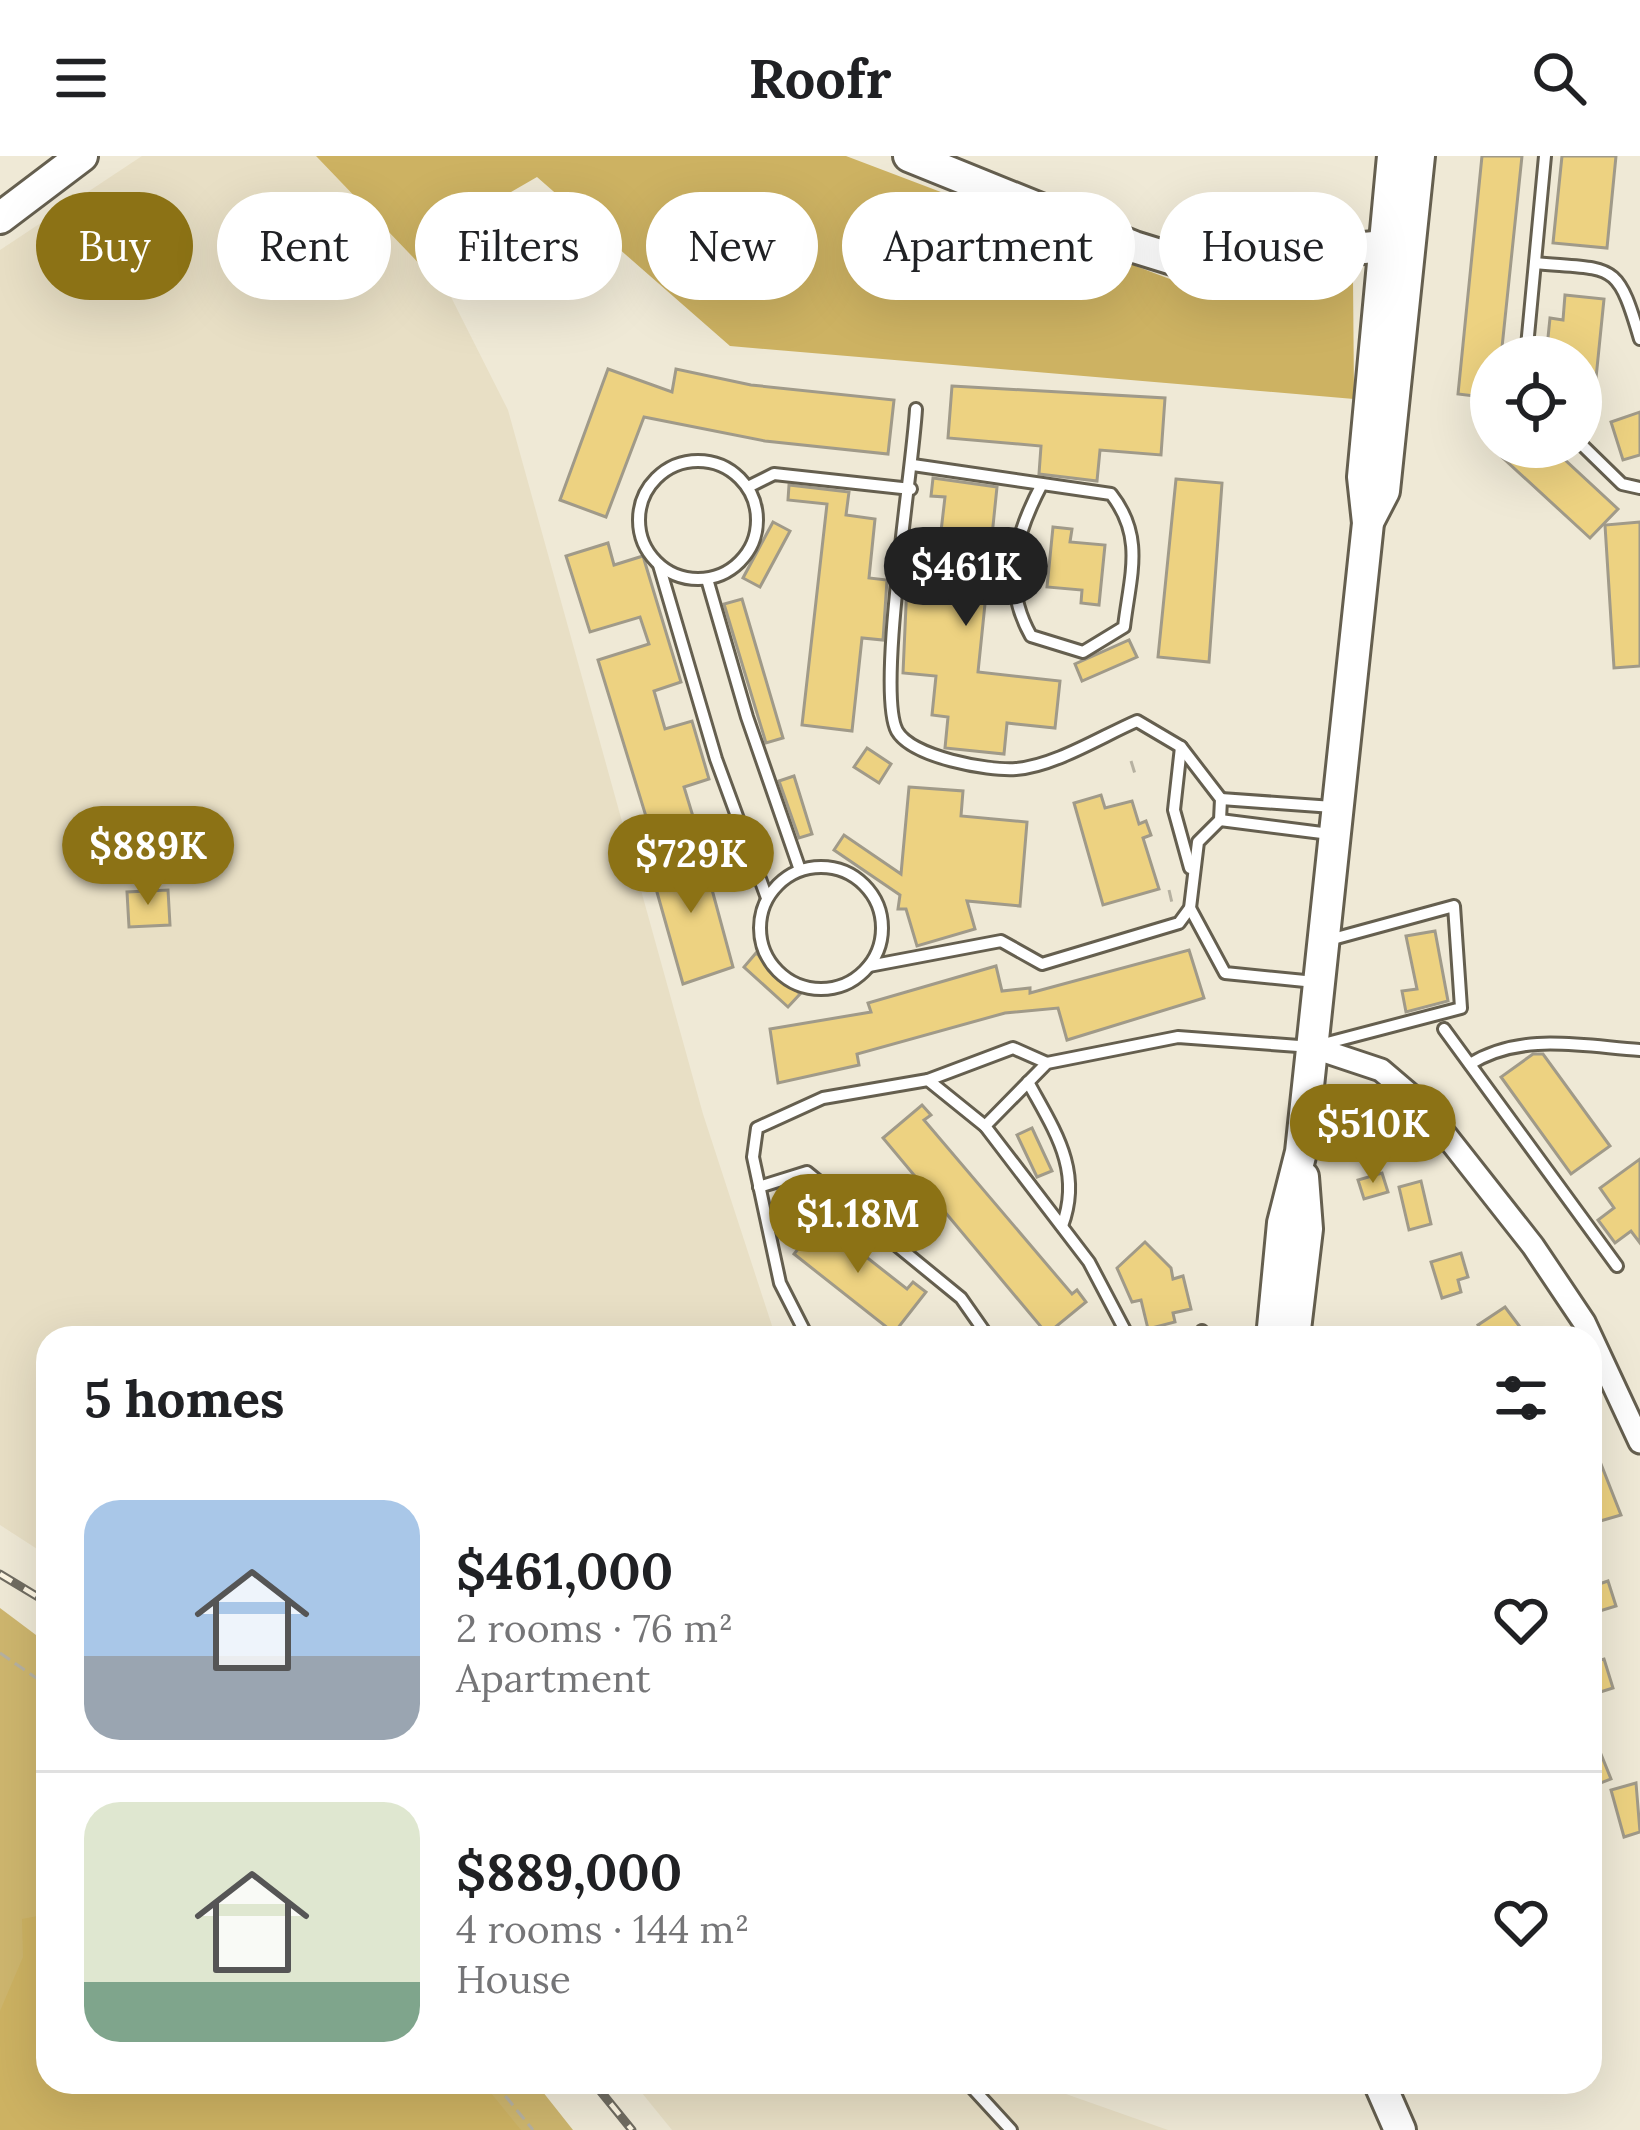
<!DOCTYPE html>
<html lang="en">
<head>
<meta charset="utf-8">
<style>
	:root { --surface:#fff; --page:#f6f6f6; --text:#202124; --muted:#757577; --line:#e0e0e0; --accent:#8c7215 }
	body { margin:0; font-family:Lora,serif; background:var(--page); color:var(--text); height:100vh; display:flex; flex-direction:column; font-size:45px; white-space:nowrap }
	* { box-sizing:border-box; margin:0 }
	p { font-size:39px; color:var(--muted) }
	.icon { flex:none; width:66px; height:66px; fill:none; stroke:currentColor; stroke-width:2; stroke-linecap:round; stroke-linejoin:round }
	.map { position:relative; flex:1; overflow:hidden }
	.drawer { position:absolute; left:36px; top:1170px; width:1566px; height:768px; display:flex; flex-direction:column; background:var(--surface); border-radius:36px; box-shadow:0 12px 48px #0002 }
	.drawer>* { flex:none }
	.banner { position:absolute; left:36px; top:36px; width:1569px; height:108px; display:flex; gap:24px }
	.controls { position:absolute; left:1470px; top:180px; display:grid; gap:24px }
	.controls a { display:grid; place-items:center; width:132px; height:132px; border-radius:50%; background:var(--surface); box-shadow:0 12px 48px #0002; font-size:60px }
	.price { position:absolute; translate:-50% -102px; padding:0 27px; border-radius:42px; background:var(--accent); color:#fff; font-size:39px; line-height:78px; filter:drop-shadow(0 3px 6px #0008) }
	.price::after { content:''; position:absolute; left:50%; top:72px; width:36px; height:27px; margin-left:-18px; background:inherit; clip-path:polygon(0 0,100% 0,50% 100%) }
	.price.on { background:#222; color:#fff }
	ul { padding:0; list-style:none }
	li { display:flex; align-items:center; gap:36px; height:300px; padding:0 48px }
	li+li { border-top:3px solid var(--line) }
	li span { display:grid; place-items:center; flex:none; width:336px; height:240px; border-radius:36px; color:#555 }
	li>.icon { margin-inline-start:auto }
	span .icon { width:144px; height:144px; fill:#fffc; stroke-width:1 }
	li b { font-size:51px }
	h2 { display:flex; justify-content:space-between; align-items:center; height:144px; padding:0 48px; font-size:51px }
	.pill { padding:0 42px; border-radius:54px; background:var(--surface); box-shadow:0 12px 48px #0002; font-size:42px; line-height:108px }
	.pill.on { background:var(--accent); color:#fff }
	header { display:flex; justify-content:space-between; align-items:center; height:156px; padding:0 48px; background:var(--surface); font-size:54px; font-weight:800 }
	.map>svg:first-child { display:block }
	.built { fill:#e8dfc5 }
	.green { fill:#ceb66e }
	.forest { fill:#cdb262 }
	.building { fill:#edd281; stroke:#a09a89; stroke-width:3 }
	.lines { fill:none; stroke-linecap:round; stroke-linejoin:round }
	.lane-casing { stroke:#655f4f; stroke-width:16 }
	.street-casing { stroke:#655f4f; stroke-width:27 }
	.secondary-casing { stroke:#655f4f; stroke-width:36 }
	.path { stroke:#b6b1a1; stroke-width:3; stroke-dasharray:12 6; stroke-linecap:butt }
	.lane { stroke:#fff; stroke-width:10 }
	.street { stroke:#fff; stroke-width:21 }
	.secondary { stroke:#fff; stroke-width:30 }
	.rail-casing { stroke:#706c61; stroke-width:9 }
	.rail { stroke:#fdf6e3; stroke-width:4.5; stroke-dasharray:14; stroke-linecap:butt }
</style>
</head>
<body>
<header><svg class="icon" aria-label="menu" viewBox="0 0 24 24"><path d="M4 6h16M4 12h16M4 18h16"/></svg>Roofr<svg class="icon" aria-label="search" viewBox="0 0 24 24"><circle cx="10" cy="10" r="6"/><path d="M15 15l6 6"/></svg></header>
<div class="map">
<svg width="1640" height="1974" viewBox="0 0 1640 1974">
	<rect width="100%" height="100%" fill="#efe9d6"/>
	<g class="built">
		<polygon points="142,0 316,0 451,141 508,254 703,958 776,1182 48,1182 48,1400 0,1369 0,94"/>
		<polygon points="633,1926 1032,1926 1168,1974 672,1974"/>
	</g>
	<polygon class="green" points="0,1452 48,1488 48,1926 535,1926 573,1974 0,1974"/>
	<g class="forest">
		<polygon points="316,0 846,0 1183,128 1353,122 1354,243 730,190 537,21 459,66 430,119"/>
		<polygon points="48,1758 48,1926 482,1926 521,1974 0,1974 0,1855 23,1801 22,1763"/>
	</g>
	<g class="building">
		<polygon points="1482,0 1522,0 1501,201 1491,201 1491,242 1458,238"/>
		<polygon points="1562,0 1616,0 1607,92 1553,87"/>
		<polygon points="1565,139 1604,143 1594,242 1581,241 1581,201 1546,201 1550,162 1563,164"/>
		<polygon points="608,213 672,236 676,213 751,229 894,244 888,298 765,285 644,261 606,361 560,344"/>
		<polygon points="952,230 1165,242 1161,299 1100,294 1097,325 1039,318 1041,290 948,282"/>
		<polygon points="1640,256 1640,299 1623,304 1611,266"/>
		<polygon points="1491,291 1551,291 1618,353 1590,382"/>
		<polygon points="933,322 997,331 978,516 1060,525 1055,572 1007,567 1004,598 945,592 948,561 932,559 936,520 903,517 907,427 912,427 916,381 940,384 945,341 931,340"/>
		<polygon points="1176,323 1222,327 1209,506 1158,501"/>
		<polygon points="789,329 849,336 846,359 875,363 869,422 887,424 883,484 862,482 852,575 802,569 827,348 788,344"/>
		<polygon points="773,366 790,375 760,431 743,422"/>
		<polygon points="1640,366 1640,510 1614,512 1605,369"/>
		<polygon points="1053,371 1072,373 1070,386 1105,389 1099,449 1081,447 1082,434 1047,431"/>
		<polygon points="608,387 614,409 643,400 681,526 654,535 665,573 692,565 709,623 684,631 695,667 652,680 598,504 649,488 640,461 590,476 566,400"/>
		<polygon points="742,443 783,582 766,587 724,448"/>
		<polygon points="1129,484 1137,501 1082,525 1075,508"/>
		<polygon points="867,592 891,608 879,627 854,611"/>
		<polygon points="794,620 812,678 799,682 779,625"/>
		<polygon points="909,631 963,635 961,660 1027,666 1020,750 967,745 975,773 917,790 906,753 898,753 900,739 834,694 844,679 901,718"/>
		<polygon points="1101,639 1105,652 1132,645 1139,668 1146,665 1151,679 1143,682 1159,733 1103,749 1074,647"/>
		<polygon points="701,693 733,811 683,828 649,708"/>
		<polygon points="168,734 170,769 129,771 127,736"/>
		<polygon points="1435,775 1448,845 1406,856 1402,835 1417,833 1406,780"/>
		<polygon points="1189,794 1204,842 1067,884 1058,852 1005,857 857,898 859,909 778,927 770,873 871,856 868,847 996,810 1002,835 1030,832 1030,837"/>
		<polygon points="756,797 800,838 788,851 744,811"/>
		<polygon points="1533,898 1543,898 1610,990 1571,1018 1501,921"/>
		<polygon points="922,949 931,959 924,964 1072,1138 1077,1134 1086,1146 1047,1178 883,982"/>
		<polygon points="1032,972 1052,1015 1037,1021 1017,979"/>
		<polygon points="1640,1003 1640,1087 1631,1075 1615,1087 1598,1064 1614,1052 1600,1032"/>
		<polygon points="1382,1017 1388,1036 1364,1043 1358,1024"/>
		<polygon points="1421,1025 1431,1068 1409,1074 1399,1031"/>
		<polygon points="827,1057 839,1067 832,1074 907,1133 913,1126 926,1136 894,1177 794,1098"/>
		<polygon points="1145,1086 1171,1112 1173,1123 1183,1120 1191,1153 1173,1157 1175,1166 1148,1173 1141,1144 1132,1146 1117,1112"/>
		<polygon points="1461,1097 1468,1121 1458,1124 1461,1136 1442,1142 1431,1106"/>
		<polygon points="1505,1151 1520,1171 1504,1182 1487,1182 1478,1169"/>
		<polygon points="1590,1280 1621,1359 1590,1368"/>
		<polygon points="1608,1425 1616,1450 1590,1458 1590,1431"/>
		<polygon points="1604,1503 1613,1532 1594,1538 1590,1507"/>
		<polygon points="1590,1571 1611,1623 1590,1631"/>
		<polygon points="1636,1627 1640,1676 1624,1681 1611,1634"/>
	</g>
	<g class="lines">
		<defs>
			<g id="lane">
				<path d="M1535,107C1614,114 1617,104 1640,183"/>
				<polyline points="1526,201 1545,0"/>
				<polyline points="1581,288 1622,328 1640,332"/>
				<circle cx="698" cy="364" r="59"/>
				<path d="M913,309L1111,338C1145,381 1130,420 1124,471L1083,496L1031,480C1001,427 1015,379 1042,328"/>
				<polyline points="748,331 774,318 911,333"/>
				<polyline points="659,409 716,603 767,742"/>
				<polyline points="707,423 747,561 800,714"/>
				<polyline points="1181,591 1174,654 1190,712"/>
				<polyline points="1221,643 1333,651"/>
				<polyline points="1220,664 1330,678"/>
				<circle cx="821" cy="772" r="61"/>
				<polyline points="1190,752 1225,817 1315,826"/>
				<path d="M869,810L1001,785L1042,808L1179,767L1190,752L1198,686L1220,664L1221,643L1181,591L1137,565C1102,580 1055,610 1016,613C987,615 912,601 897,575C876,536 913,312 916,253"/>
				<polyline points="1444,873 1617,1110"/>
				<path d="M1470,908C1522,876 1582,890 1640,894"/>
				<polyline points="928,924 1013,892 1047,907"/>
				<path d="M1028,926C1054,974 1083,1014 1062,1070"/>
				<polyline points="759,1031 807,1016 961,1142 989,1182"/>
				<polyline points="1202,1175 1204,1182"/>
				<polyline points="808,1182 780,1127 753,1001 757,972 823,942 928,924 985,970"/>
				<polyline points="1129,1182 1089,1106 985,970 1047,907 1178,881 1312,891 1461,852 1454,750 1329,784"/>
				<polyline points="967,1926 1011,1974"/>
			</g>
			<polyline id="street" points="1312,891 1381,914 1422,949 1533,1090 1584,1166 1640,1286"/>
			<g id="secondary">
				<polyline points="909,0 1134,91 1189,108 1407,88"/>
				<polyline points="0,62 82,0"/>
				<polyline points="1370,362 1384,335 1419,0"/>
				<polyline points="1272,1182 1283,1067 1301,996 1368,367 1363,321 1393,0"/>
				<polyline points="1294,1182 1307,1073 1303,1021"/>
				<polyline points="1379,1926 1400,1974"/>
			</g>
		</defs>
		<use href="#lane" class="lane-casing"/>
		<use href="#street" class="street-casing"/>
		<use href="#secondary" class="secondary-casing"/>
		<g class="path">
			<polyline points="1131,605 1136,621"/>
			<polyline points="1169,734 1172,747"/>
			<polyline points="0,1497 48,1530"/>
			<polyline points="494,1926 533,1974"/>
		</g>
		<use href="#lane" class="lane"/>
		<use href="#street" class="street"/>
		<use href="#secondary" class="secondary"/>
		<defs>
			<g id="rail">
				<polyline points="0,1418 48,1447"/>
				<polyline points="593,1926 632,1974"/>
			</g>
		</defs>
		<use href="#rail" class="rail-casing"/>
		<use href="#rail" class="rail"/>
	</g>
</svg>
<div class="controls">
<a><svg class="icon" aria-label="locate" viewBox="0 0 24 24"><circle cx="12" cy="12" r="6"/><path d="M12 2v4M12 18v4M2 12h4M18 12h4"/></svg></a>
</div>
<b class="price on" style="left:966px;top:473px">$461K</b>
<b class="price" style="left:148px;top:752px">$889K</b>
<b class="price" style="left:691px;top:760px">$729K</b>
<b class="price" style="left:1373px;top:1030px">$510K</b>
<b class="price" style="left:858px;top:1120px">$1.18M</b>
<div class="banner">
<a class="pill on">Buy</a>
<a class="pill">Rent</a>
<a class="pill">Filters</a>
<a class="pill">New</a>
<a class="pill">Apartment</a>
<a class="pill">House</a>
</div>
<section class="drawer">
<h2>5 homes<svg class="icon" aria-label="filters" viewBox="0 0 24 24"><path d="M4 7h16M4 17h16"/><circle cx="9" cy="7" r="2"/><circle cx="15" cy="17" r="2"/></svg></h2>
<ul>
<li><span style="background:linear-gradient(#a9c7e8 65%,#9aa5b1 0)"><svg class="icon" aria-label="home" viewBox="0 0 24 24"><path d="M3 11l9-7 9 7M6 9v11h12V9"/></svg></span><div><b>$461,000</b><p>2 rooms · 76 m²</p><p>Apartment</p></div><svg class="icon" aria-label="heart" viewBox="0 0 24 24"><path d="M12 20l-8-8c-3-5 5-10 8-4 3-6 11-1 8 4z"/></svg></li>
<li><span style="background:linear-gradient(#dfe7d0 75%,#7fa58c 0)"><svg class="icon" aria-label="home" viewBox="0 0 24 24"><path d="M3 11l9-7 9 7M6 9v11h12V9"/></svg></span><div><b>$889,000</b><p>4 rooms · 144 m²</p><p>House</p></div><svg class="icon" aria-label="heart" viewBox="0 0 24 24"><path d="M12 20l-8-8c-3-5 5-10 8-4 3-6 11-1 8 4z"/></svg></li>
</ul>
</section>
</div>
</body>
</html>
